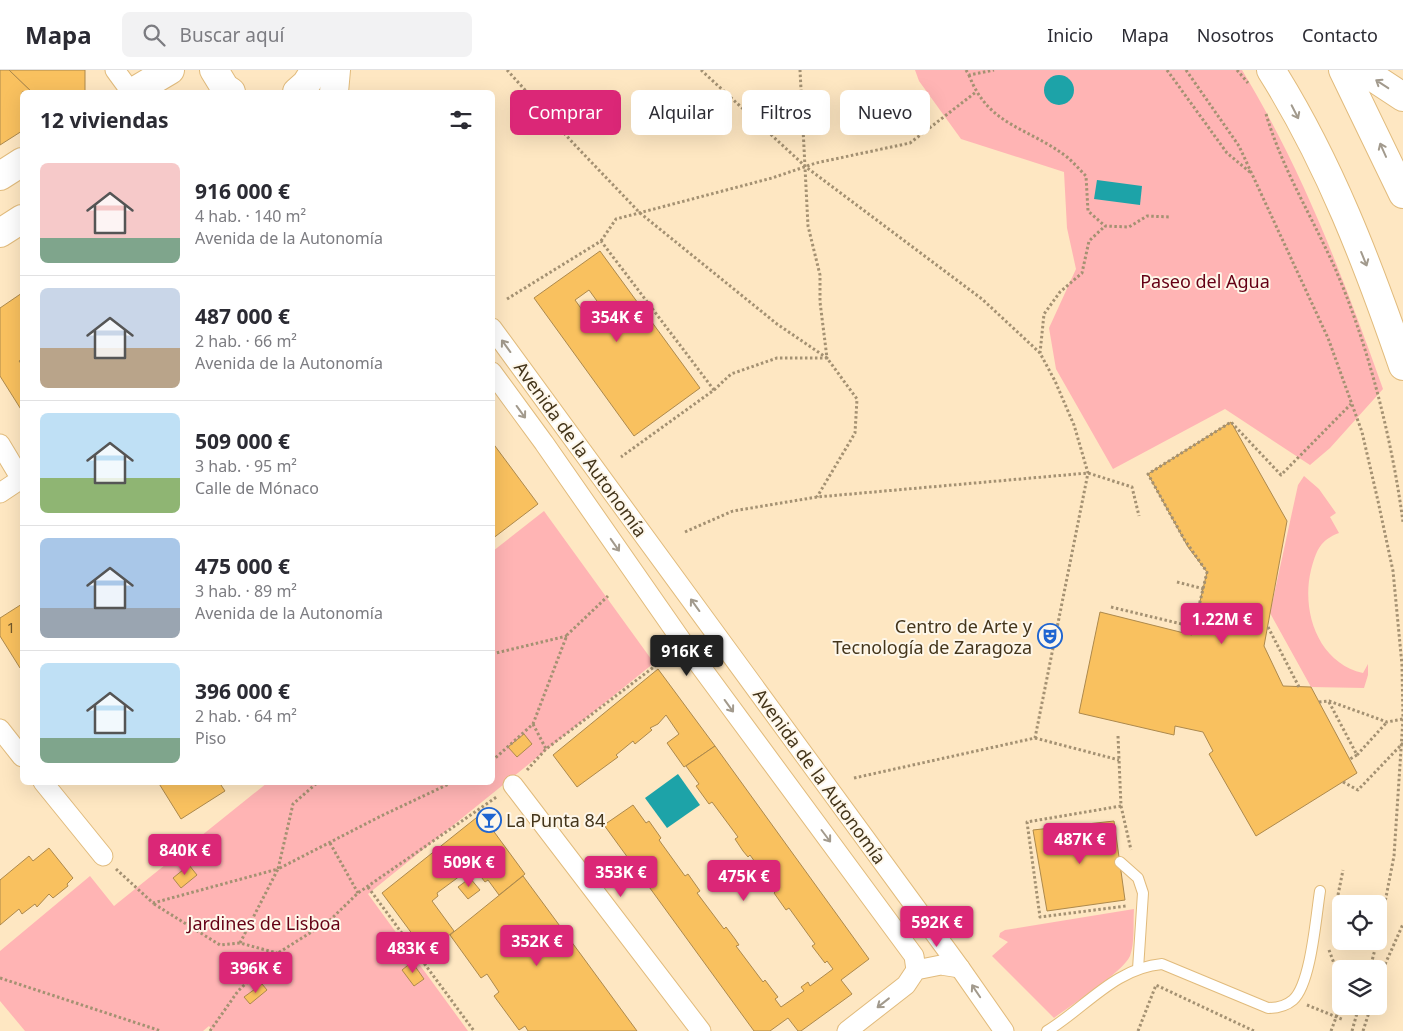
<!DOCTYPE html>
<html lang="es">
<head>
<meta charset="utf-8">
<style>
	:root { --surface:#fff; --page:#f2f2f3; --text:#2b2b33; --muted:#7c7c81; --line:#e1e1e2; --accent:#db2777 }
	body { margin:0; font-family:"Noto Sans",sans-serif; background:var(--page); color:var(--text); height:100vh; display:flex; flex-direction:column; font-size:19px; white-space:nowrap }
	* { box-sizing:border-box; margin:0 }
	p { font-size:16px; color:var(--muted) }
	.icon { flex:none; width:28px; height:28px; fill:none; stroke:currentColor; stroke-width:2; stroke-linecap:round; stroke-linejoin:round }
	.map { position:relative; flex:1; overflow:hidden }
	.details { position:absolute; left:20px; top:20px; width:475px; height:695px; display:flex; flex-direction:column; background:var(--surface); border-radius:8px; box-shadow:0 5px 20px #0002 }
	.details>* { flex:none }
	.hud { position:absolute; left:510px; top:20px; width:475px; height:45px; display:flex; gap:10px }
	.controls { position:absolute; left:1332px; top:825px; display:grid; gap:10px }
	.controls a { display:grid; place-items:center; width:55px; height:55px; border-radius:8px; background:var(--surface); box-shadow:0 5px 20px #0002; font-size:25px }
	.price { position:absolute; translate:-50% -42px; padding:0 11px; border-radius:5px; background:var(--accent); color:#fff; font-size:16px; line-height:32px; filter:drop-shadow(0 1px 2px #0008) }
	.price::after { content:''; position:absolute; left:50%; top:30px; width:15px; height:11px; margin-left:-8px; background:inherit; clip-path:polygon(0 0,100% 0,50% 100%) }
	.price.current { background:#222; color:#fff }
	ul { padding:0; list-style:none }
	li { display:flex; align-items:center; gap:15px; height:125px; padding:0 20px }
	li+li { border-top:1px solid var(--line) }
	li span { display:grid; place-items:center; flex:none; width:140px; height:100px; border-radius:8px; color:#555 }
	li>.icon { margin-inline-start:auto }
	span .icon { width:60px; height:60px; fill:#fffc; stroke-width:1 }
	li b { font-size:21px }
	h2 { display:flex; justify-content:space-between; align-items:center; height:60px; padding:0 20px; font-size:21px }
	.pill { padding:0 18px; border-radius:8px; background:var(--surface); box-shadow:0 5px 20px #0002; font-size:18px; line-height:45px }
	.pill.current { background:var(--accent); color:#fff }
	header { display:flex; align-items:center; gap:30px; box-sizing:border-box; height:70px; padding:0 25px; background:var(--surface); border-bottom:1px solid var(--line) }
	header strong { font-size:24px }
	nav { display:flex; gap:28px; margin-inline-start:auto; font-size:18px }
	.search { width:350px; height:45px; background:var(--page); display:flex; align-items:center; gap:12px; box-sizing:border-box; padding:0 18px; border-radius:8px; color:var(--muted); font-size:19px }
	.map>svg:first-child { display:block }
	.green { fill:#ffb4b4 }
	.water { fill:#1da3a8 }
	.building { fill:#f9c15f; stroke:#ad894c; fill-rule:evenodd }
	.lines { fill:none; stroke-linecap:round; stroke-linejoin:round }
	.lane-casing { stroke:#e1bb7c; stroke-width:12 }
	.street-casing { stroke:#e1bb7c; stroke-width:21 }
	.secondary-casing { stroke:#e1bb7c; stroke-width:30 }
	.primary-casing { stroke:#e1bb7c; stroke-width:30 }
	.path { stroke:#a49172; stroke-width:3; stroke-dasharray:2.5 2.5; stroke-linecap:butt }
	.lane { stroke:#fff; stroke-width:10 }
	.street { stroke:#fff; stroke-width:19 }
	.secondary { stroke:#fff; stroke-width:28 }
	.primary { stroke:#fff; stroke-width:28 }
	.path-bridge { stroke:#a49172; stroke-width:3; stroke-dasharray:2.5 2.5; stroke-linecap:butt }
	.oneway { stroke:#a29a8d }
	.labels { text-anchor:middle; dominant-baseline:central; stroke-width:4; stroke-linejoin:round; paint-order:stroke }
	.number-label { font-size:15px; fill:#71582c }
	.park-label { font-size:18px; fill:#650015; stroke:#fef7ea }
	.street-label { font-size:18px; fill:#44351b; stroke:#fef7ea }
	.poi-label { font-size:18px; fill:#44351b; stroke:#fef7ea; text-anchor:end }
</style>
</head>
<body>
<header>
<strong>Mapa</strong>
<div class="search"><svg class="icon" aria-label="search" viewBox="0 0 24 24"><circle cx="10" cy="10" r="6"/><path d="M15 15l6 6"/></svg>Buscar aquí</div>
<nav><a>Inicio</a><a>Mapa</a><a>Nosotros</a><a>Contacto</a></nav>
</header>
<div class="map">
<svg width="1403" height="961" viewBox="0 0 1403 961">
	<rect width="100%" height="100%" fill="#fee7c2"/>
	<g class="green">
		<path d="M915,0H1242C1304,103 1343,207 1383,319L1330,378L1310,395L1225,339L1113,399L1056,299L1049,258L1076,199L1067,158L1064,102L961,69L919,11Z"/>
		<path d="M1304,406L1319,419L1336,443L1330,447L1339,463C1320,470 1316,481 1311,500C1301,541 1318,593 1363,603L1368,594V605L1364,618L1311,617L1270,543L1298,415Z"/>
		<polygon points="544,441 654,593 368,824 468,961 213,961 209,956 203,961 25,961 0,931 0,881 90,806 114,836 267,713 492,712 493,481"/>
		<path d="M1134,839C1133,854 1135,873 1130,886C1123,902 1070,936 1054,948L992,886L1008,872L999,867L1000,863L1005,860Z"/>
	</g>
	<g class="water">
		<circle cx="1059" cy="20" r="15"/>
		<polygon points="1097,110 1142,116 1140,135 1094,129"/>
		<polygon points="678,704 700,735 667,758 645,728"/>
	</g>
	<g class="building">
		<polygon points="0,0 9,0 32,22 22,22 22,61 0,75"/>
		<polygon points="9,0 85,0 85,21 32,22"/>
		<path d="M600,181L700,318L634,366L534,228ZM589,220L602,238L588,248L575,230Z"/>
		<polygon points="22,223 22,289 19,291 22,295 22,341 0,306 0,238"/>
		<polygon points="1231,352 1287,451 1264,576 1283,616 1311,617 1357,703 1256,766 1209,684 1213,681 1203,662 1175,656 1174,665 1079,643 1100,542 1192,565 1207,502 1188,477 1148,404"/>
		<polygon points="492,372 538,434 492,469"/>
		<polygon points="22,534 22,596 20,598 0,566 0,548"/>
		<polygon points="658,599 715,676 684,697 667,673 679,664 666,645 658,654 650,658 652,660 635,674 633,671 616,685 618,687 577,717 553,685"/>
		<polygon points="524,664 532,674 517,687 508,677"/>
		<polygon points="715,676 869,889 841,910 852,924 801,961 798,961 788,948 770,961 754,961 604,755 633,735 646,753 649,751 661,768 659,770 685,806 688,804 700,821 697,823 724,859 726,857 735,869 739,875 736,876 763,912 765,910 774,922 778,927 775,929 781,937 804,921 801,917 808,912 810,916 833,899 827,891 825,893 812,876 815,874 789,838 786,840 774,823 776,821 750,785 748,787 743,781 735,769 738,767 712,732 709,734 696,716 699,714 686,696"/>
		<polygon points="158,712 219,712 225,721 181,749"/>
		<polygon points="481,744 525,804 499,825 488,810 485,812 478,803 481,801 477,796 469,802 468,800 437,823 438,826 432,831 454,861 427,884 382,823"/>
		<polygon points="1114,751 1125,830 1047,841 1033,760"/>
		<polygon points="49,778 73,808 67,814 68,816 53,828 49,824 37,837 35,834 22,844 19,839 0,855 0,810 29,786 33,791"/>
		<polygon points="189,795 197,805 181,818 173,808"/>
		<polygon points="523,806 582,886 637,961 528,961 525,956 519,960 494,926 499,922 487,904 481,908 476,901 450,865"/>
		<polygon points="470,808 480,820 468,829 458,817"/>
		<polygon points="412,892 424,909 414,916 402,900"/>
		<polygon points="262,914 267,920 250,934 244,927"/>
	</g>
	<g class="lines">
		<defs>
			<g id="lane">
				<polyline points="1120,792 1138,808 1143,823 1138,899"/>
				<path d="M1047,961C1085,938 1115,898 1162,894L1268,938C1277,938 1286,936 1293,930C1311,914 1316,846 1320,821"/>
			</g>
			<g id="street">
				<polyline points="115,0 131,22"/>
				<polyline points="492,258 960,898 1004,961"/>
				<polyline points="492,302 544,373 684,574 914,886 916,900"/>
				<polyline points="0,374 21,409 0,423"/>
				<polyline points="0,659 22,687"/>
				<polyline points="43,712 103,786"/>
				<polyline points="513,715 701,961"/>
				<polyline points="847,961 906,915 916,900 941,895 960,898"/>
			</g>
			<g id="secondary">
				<polyline points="214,0 225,18 231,22"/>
				<polyline points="1362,0 1403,27"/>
				<polyline points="133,22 170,0"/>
				<polyline points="297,22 306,14 315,0"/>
				<polyline points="334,22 336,0"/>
				<polyline points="0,106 22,92"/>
				<polyline points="0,163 22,149"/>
			</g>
			<g id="primary">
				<path d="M1271,0C1329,92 1368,194 1403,296"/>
				<polyline points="1343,0 1403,124"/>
			</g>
		</defs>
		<use href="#lane" class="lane-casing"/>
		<use href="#street" class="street-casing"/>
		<use href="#secondary" class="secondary-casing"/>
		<use href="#primary" class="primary-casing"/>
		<g class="path">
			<polyline points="507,0 573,73 640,143 777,254 827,288 857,329 855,363 817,427"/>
			<polyline points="701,0 806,97 982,229 1040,283"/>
			<polyline points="966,0 969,5 994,0"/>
			<polyline points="1167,0 1227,83 1251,103"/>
			<polyline points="1186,0 1239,76 1328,268 1362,362 1378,431 1393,501 1402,595 1403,649 1394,786 1379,863"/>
			<polyline points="1237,0 1248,13"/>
			<path d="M969,5C988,56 1028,57 1067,87C1074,93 1080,100 1086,106L1088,141L1105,156L1129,157L1147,146L1170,147"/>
			<path d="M1266,44C1282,98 1311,145 1334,196C1368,273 1392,369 1403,452"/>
			<polyline points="601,171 616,149 772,108 816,93 910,73 976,22"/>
			<polyline points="507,229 601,171 714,320 621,387"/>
			<polyline points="714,320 731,304 777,288 827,288 820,232 820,205 808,156 800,0"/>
			<polyline points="685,462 733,441 817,427 1088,403 1132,417 1139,446"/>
			<polyline points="1177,512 1204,519"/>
			<polyline points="1111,537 1194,557 1207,502 1184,469 1148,404 1231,352 1281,405 1351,334"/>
			<polyline points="1268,557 1299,617"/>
			<polyline points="492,584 567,566"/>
			<polyline points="1319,632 1329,631 1387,652 1403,649"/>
			<polyline points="1329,632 1357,685 1350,689"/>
			<polyline points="533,654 546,679"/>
			<polyline points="1118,666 1121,736 1131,780"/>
			<polyline points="1035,668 1119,690"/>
			<polyline points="1357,685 1387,652"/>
			<polyline points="492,691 533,654 567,565 608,526"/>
			<polyline points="527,700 546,679 667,587"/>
			<polyline points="854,708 1035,668 1088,403 1074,355 1055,311 1040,283 1044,244 1060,222 1082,203 1089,171 1105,156"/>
			<polyline points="1121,736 1027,752 1040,847 1126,836"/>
			<polyline points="330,773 358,823"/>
			<polyline points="116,799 153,833 278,799 293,734 318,712"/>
			<polyline points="368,817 474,961"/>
			<polyline points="1338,825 1343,800"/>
			<polyline points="154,834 220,875 240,873 277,883"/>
			<polyline points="240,873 278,799 381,746 453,712"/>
			<polyline points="1329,880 1341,912"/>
			<polyline points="1370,899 1377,871"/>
			<polyline points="0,908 161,961"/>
			<polyline points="1379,908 1403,854"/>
			<polyline points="1307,935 1344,950"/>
			<polyline points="210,961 238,921 278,883 329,851 358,823 498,726"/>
			<polyline points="1138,961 1156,915 1254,961"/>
			<polyline points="1331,961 1341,934"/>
		</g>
		<use href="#lane" class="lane"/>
		<use href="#street" class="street"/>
		<use href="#secondary" class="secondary"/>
		<use href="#primary" class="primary"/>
		<g class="path-bridge">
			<polyline points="1343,712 1358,720 1403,673"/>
			<polyline points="1352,961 1359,936"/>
			<polyline points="1363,961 1371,936"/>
		</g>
	</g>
	<defs><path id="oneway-shaft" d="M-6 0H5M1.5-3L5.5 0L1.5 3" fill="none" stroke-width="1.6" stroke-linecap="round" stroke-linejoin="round" transform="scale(1.25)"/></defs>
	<g class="oneway">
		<use href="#oneway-shaft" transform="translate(1382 14) rotate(-147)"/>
		<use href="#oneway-shaft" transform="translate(1295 42) rotate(63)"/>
		<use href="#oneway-shaft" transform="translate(1383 80) rotate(-114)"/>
		<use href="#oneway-shaft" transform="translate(1364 189) rotate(68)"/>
		<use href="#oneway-shaft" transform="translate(506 276) rotate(-126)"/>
		<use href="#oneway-shaft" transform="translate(521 342) rotate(54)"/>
		<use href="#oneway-shaft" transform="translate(615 475) rotate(55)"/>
		<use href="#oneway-shaft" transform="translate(695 535) rotate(-126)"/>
		<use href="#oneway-shaft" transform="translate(729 636) rotate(54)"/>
		<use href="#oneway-shaft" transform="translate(826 766) rotate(53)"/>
		<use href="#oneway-shaft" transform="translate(976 921) rotate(-124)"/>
		<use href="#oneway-shaft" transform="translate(883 933) rotate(142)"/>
	</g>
	<defs>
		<symbol id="theatre-ring" viewBox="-11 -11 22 22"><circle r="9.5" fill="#fef7ea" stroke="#1f65d1" stroke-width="1.5"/><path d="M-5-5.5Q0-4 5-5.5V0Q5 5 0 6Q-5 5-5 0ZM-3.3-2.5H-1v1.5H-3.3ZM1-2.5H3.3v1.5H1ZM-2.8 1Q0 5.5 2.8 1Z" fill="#1f65d1"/></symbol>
		<symbol id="bar-ring" viewBox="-11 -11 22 22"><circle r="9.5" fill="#fef7ea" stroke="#1f65d1" stroke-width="1.5"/><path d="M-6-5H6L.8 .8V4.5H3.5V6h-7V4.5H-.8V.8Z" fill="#1f65d1"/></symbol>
	</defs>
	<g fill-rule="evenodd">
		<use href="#theatre-ring" x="1036" y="552" width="28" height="28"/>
		<use href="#bar-ring" x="475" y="736" width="28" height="28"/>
	</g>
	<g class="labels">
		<g class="number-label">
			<text x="11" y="557">1</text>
		</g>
		<g class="park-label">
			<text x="1205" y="211">Paseo del Agua</text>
			<text x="264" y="853">Jardines de Lisboa</text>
		</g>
		<g class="street-label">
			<text transform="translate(581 379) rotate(54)">Avenida de la Autonomía</text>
			<text transform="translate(820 706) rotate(54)">Avenida de la Autonomía</text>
		</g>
		<g class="poi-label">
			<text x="1032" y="556">Centro de Arte y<tspan x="1032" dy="21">Tecnología de Zaragoza</tspan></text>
			<text x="506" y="750" text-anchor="start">La Punta 84</text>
		</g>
	</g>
</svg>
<div class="controls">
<a><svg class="icon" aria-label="locate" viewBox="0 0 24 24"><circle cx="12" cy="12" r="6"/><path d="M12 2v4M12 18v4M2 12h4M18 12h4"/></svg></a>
<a><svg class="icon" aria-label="layers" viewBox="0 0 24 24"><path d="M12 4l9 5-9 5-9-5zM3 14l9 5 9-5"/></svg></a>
</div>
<b class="price" style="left:617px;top:273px">354K €</b>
<b class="price" style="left:1222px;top:575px">1.22M €</b>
<b class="price current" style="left:687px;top:607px">916K €</b>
<b class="price" style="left:1080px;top:795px">487K €</b>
<b class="price" style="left:185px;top:806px">840K €</b>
<b class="price" style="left:469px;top:818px">509K €</b>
<b class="price" style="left:621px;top:828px">353K €</b>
<b class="price" style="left:744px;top:832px">475K €</b>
<b class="price" style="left:937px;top:878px">592K €</b>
<b class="price" style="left:537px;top:897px">352K €</b>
<b class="price" style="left:413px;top:904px">483K €</b>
<b class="price" style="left:256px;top:924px">396K €</b>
<div class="hud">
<a class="pill current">Comprar</a>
<a class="pill">Alquilar</a>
<a class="pill">Filtros</a>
<a class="pill">Nuevo</a>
</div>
<section class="details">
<h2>12 viviendas<svg class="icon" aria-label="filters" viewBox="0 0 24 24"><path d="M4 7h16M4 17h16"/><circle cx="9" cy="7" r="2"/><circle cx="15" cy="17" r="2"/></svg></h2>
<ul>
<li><span style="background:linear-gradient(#f6c9c9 75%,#7fa58c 0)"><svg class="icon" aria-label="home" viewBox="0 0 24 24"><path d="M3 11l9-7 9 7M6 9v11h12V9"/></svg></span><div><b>916 000 €</b><p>4 hab. · 140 m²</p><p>Avenida de la Autonomía</p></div></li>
<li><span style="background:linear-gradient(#c9d6e8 60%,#b9a48a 0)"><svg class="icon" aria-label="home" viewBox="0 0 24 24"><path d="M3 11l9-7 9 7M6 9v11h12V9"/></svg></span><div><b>487 000 €</b><p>2 hab. · 66 m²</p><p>Avenida de la Autonomía</p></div></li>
<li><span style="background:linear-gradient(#bfe0f5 65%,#8fb573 0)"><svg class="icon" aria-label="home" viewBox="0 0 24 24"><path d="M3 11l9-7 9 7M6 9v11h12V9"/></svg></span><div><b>509 000 €</b><p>3 hab. · 95 m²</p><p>Calle de Mónaco</p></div></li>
<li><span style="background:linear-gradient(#a9c7e8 70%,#9aa5b1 0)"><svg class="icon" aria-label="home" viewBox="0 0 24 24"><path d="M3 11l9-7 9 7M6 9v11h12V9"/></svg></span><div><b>475 000 €</b><p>3 hab. · 89 m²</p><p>Avenida de la Autonomía</p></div></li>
<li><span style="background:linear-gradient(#bfe0f5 75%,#7fa58c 0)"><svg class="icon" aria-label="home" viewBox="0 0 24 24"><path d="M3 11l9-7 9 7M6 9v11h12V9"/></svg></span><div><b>396 000 €</b><p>2 hab. · 64 m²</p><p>Piso</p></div></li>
</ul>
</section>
</div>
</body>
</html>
